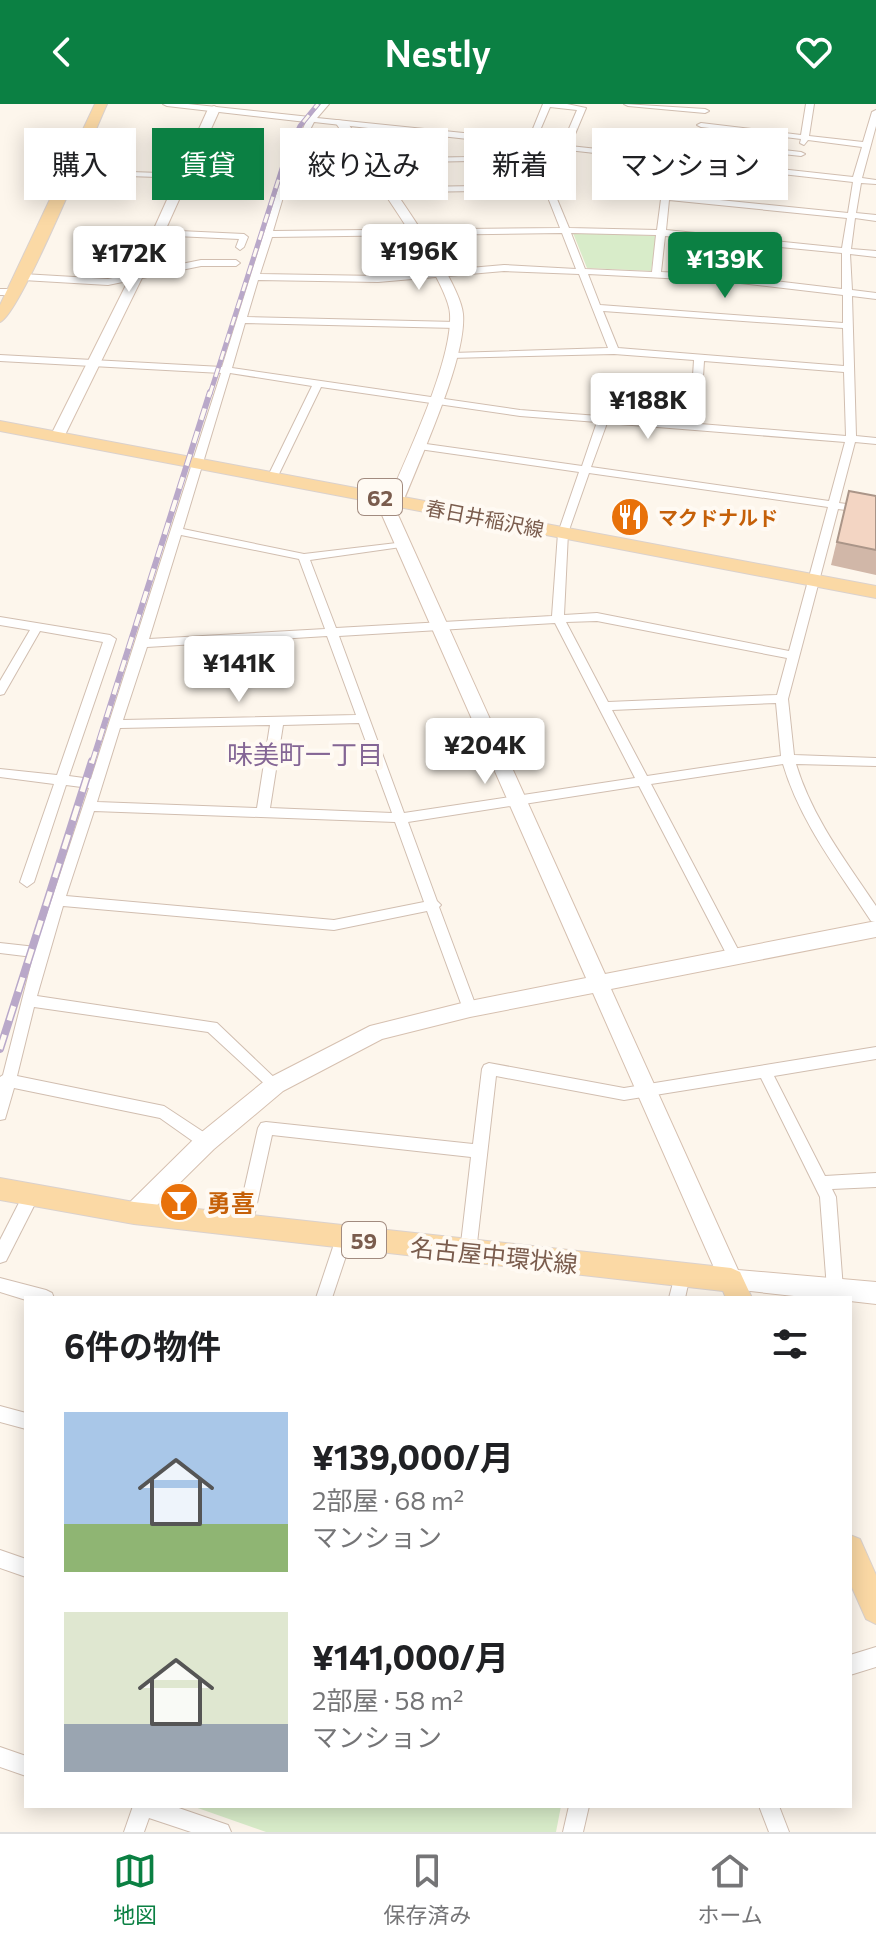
<!DOCTYPE html>
<html lang="ja">
<head>
<meta charset="utf-8">
<style>
	:root { --surface:#fff; --page:#f2f2f2; --text:#202124; --muted:#757577; --line:#e0e0e0; --accent:#0b8043 }
	body { margin:0; font-family:Commissioner,"Noto Sans JP",sans-serif; background:var(--page); color:var(--text); height:100vh; display:flex; flex-direction:column; font-size:30px; white-space:nowrap }
	* { box-sizing:border-box; margin:0 }
	p { font-size:26px; color:var(--muted) }
	.icon { flex:none; width:44px; height:44px; fill:none; stroke:currentColor; stroke-width:2; stroke-linecap:round; stroke-linejoin:round }
	.map { position:relative; flex:1; overflow:hidden }
	.side { position:absolute; left:24px; top:1192px; width:828px; height:512px; display:flex; flex-direction:column; background:var(--surface); border-radius:0px; box-shadow:0 4px 20px #0003 }
	.side>* { flex:none }
	.guide { position:absolute; left:24px; top:24px; width:828px; height:72px; display:flex; gap:16px }
	.price { position:absolute; translate:-50% -68px; padding:0 18px; border-radius:8px; background:#fff; color:#222; font-size:26px; line-height:52px; filter:drop-shadow(0 2px 4px #0008) }
	.price::after { content:''; position:absolute; left:50%; top:48px; width:24px; height:18px; margin-left:-12px; background:inherit; clip-path:polygon(0 0,100% 0,50% 100%) }
	.price.active { background:var(--accent); color:#fff }
	ul { padding:0; list-style:none }
	li { display:flex; align-items:center; gap:24px; height:200px; padding:0 40px }
	li span { display:grid; place-items:center; flex:none; width:224px; height:160px; border-radius:0px; color:#555 }
	li>.icon { margin-inline-start:auto }
	span .icon { width:96px; height:96px; fill:#fffc; stroke-width:1 }
	li b { font-size:34px }
	h2 { display:flex; justify-content:space-between; align-items:center; height:96px; padding:0 40px; font-size:34px }
	.chip { padding:0 28px; border-radius:0px; background:var(--surface); box-shadow:0 4px 20px #0003; font-size:28px; line-height:72px }
	.chip.active { background:var(--accent); color:#fff }
	header { display:flex; justify-content:space-between; align-items:center; height:104px; padding:0 40px; background:var(--accent); color:#fff; font-size:36px; font-weight:600 }
	.tabs { display:flex; justify-content:space-around; align-items:center; height:112px; border-top:2px solid var(--line); background:var(--surface); font-size:22px; color:var(--muted) }
	.tabs a { display:grid; justify-items:center; gap:4px }
	.tabs .active { color:var(--accent) }
	.map>svg:first-child { display:block }
	.green { fill:#d8ecc9 }
	.lines { fill:none; stroke-linecap:round; stroke-linejoin:round }
	.street-casing { stroke:#d1beb0; stroke-width:2 }
	.secondary-casing { stroke:#d6c0b0; stroke-width:2 }
	.primary-casing { stroke:#dad1cd; stroke-width:2 }
	.street { fill:#fff; fill-rule:evenodd }
	.secondary { fill:#fff; fill-rule:evenodd }
	.primary { fill:#fbd9a5; fill-rule:evenodd }
	.rail-far2-casing { stroke:#b9a8c9; stroke-width:5 }
	.rail-far1-casing { stroke:#b9a8c9; stroke-width:6 }
	.rail-casing { stroke:#b9a8c9; stroke-width:8 }
	.rail-far2 { stroke:#fffaf3; stroke-width:3; stroke-dasharray:9; stroke-linecap:butt }
	.rail-far1 { stroke:#fffaf3; stroke-width:4; stroke-dasharray:12; stroke-linecap:butt }
	.rail { stroke:#fffaf3; stroke-width:5; stroke-dasharray:15; stroke-linecap:butt }
	.wall { fill:#d1b7a8 }
	.building { fill:#f3d5c3; stroke:#aa9588; stroke-width:2 }
	.labels { text-anchor:middle; dominant-baseline:central; stroke-width:8; stroke-linejoin:round; paint-order:stroke }
	.far-food-label { font-size:20px; font-weight:bold; fill:#c56008; stroke:#fffaf3; text-anchor:start }
	.far-street-label { font-size:20px; fill:#7a5c4d; stroke:#fffaf3 }
	.shield { fill:#fffaf3; stroke:#a28b7f; stroke-width:2 }
	.shield-label { font-size:22px; font-weight:bold; fill:#7a5c4d }
	.food-label { font-size:24px; font-weight:bold; fill:#c56008; stroke:#fffaf3; text-anchor:start }
	.street-label { font-size:24px; fill:#7a5c4d; stroke:#fffaf3 }
	.neighbourhood-label { font-size:26px; fill:#846695; stroke:#fffaf3 }
</style>
</head>
<body>
<header><svg class="icon" aria-label="back" viewBox="0 0 24 24"><path d="M15 5l-7 7 7 7"/></svg>Nestly<svg class="icon" aria-label="heart" viewBox="0 0 24 24"><path d="M12 20l-8-8c-3-5 5-10 8-4 3-6 11-1 8 4z"/></svg></header>
<div class="map">
<svg width="876" height="1728" viewBox="0 0 876 1728">
	<rect width="100%" height="100%" fill="#fdf6ec"/>
	<g class="green">
		<polygon points="576,128 656,132 651,167 587,164 573,129"/>
		<polygon points="192,1702 561,1702 556,1728 266,1728"/>
	</g>
	<g class="lines">
		<defs>
			<g id="street">
				<path d="M163,0H188L310,13L321,0H329L317,14L483,31L528,37L543,0H567L586,4L570,42L853,73L862,43L808,36L804,41L800,39L801,35L701,23L697,21L701,19L801,31L806,0H814L809,32L863,38L872,8L876,6V22L862,74L876,76V80L861,79L856,109L876,111V117L855,114L851,145L876,147V153L850,150L852,186L876,189V195L852,192L856,332L876,334V340L855,338L839,399L876,404V410L838,405L788,595L794,651L876,654V662L796,660C812,713 845,756 876,802V818L871,817C838,766 800,718 783,660L651,680L742,853L740,857H730L639,682L408,718L437,797L441,801L439,803L477,905L475,909H465L463,905L427,807L334,826L63,802L37,892L217,919L282,981L280,985L275,987L270,985L208,928L34,903L17,972L164,1002L211,1033L214,1038L211,1043L206,1045L201,1043L160,1014L14,984L5,1015L0,1016V973L3,971L33,853L0,849V839L36,843L89,684L66,681L34,778L27,783L20,778L54,680L0,673V665L57,671L103,538L40,527L4,590L0,591V577L30,526L0,521V513L110,531L116,535L69,672L91,675L221,269L0,257V251L222,263L285,63L306,18L167,2ZM550,3L577,6L562,41L535,38ZM314,18L477,36L468,53L364,55L363,57L367,59L471,57L475,55L485,37L560,46L545,81L286,85L302,41ZM568,46L666,57L657,126L569,124L552,83ZM674,58L853,78L848,109L670,91ZM545,86L560,124L273,127L284,90ZM669,96L847,114L842,144L666,126ZM562,129L576,165L504,161L378,172L260,170L272,133ZM571,129L656,131L652,168L585,165ZM665,132L842,149V185L723,171L661,168ZM504,167L579,170L608,244L452,249L449,250V254L614,250L694,256L690,319L520,306L232,264L245,219L456,224L461,221L456,218L247,213L258,176L378,178ZM588,170L723,177L843,191V219L600,201ZM603,207L843,224L844,262L618,244ZM704,257L844,268L846,332L700,320ZM230,269L312,282L268,372L273,375L278,372L321,283L520,312L597,318L582,362L419,339L414,342L419,345L579,368L558,429L552,512L336,524L310,456L401,443L405,442V438L304,450L183,425ZM607,319L845,338L829,397L591,363ZM589,369L828,403L789,547L597,509L564,511L568,429ZM181,431L299,455L325,525L149,535ZM597,517L787,554L777,591L608,598L566,518ZM555,519L635,674L404,709L339,532ZM327,532L356,611L123,616L147,543ZM776,599L781,652L647,672L612,606ZM359,619L392,709L270,704L283,621ZM270,621L257,704L97,698L120,624ZM94,707L395,718L424,798L334,816L66,792Z"/>
				<polygon points="624,0 705,5 709,7 705,9 628,2"/>
				<polygon points="695,36 801,48 805,50 801,52 692,40 691,38"/>
				<polygon points="131,68 247,72 251,74 247,76 128,72 127,70"/>
				<polygon points="158,126 244,130 248,133 244,143 240,146 236,143 239,135 155,131 155,127"/>
				<polygon points="201,156 236,156 240,159 236,162 201,162 108,181 23,176 19,173 23,170 108,175"/>
				<polygon points="0,185 14,185 19,188 14,191 0,191"/>
				<polygon points="876,943 876,955 774,972 825,1072 876,1069 876,1083 832,1085 836,1093 843,1185 841,1190 835,1193 829,1190 827,1185 820,1093 761,974 624,996 496,972 476,1148 474,1153 468,1155 462,1153 460,1148 471,1053 272,1031 252,1122 250,1127 244,1129 238,1127 236,1122 258,1024 261,1019 266,1018 473,1040 482,965 484,961 489,959 624,984"/>
				<polygon points="32,1083 38,1085 40,1090 6,1157 0,1159 0,1136 26,1085"/>
				<polygon points="344,1127 350,1129 352,1134 332,1194 316,1194 336,1134 338,1129"/>
				<polygon points="682,1165 688,1167 690,1172 685,1194 669,1194 676,1167"/>
				<polygon points="0,1174 46,1186 52,1189 54,1194 26,1194 26,1196 0,1188"/>
				<polygon points="0,1302 26,1309 26,1325 0,1318"/>
				<polygon points="0,1446 26,1455 26,1473 0,1464"/>
				<polygon points="876,1543 876,1563 850,1571 850,1551"/>
				<polygon points="0,1643 26,1652 26,1672 0,1663"/>
				<polygon points="133,1702 173,1702 228,1721 231,1728 191,1728 149,1714 144,1728 124,1728"/>
				<polygon points="569,1702 589,1702 583,1728 563,1728"/>
				<polygon points="759,1702 779,1702 789,1728 769,1728"/>
			</g>
			<g id="secondary">
				<polygon points="214,2 220,5 164,129 65,331 53,334 51,331 152,129 208,5"/>
				<path d="M337,16L347,18C371,54 460,173 463,210C467,256 416,363 398,411L605,870L876,817V833L611,885L738,1166L876,1178V1200L850,1197V1194H812L723,1184L593,889L470,913L382,935L283,987L214,1045L142,1116L134,1119L126,1116L123,1109L126,1102L198,1031L267,975L370,922L470,897L586,874L382,411C402,362 453,259 450,210C449,176 359,53 335,18Z"/>
			</g>
			<g id="primary">
				<path d="M95,0H107C93,31 20,211 0,218V201Z"/>
				<polygon points="0,317 876,482 876,494 0,327"/>
				<polygon points="0,1074 134,1098 731,1164 740,1168 752,1194 726,1194 723,1187 134,1120 0,1096"/>
				<polygon points="850,1431 860,1435 876,1471 876,1520 866,1515 850,1479"/>
			</g>
		</defs>
		<use href="#street" class="street-casing"/>
		<use href="#secondary" class="secondary-casing"/>
		<use href="#primary" class="primary-casing"/>
		<use href="#street" class="street"/>
		<use href="#secondary" class="secondary"/>
		<use href="#primary" class="primary"/>
		<defs>
			<polyline id="rail-far2" points="210,290 287,49 300,22 318,0"/>
			<polyline id="rail-far1" points="92,659 210,288"/>
			<polyline id="rail" points="0,945 92,657"/>
		</defs>
		<use href="#rail-far2" class="rail-far2-casing"/>
		<use href="#rail-far1" class="rail-far1-casing"/>
		<use href="#rail" class="rail-casing"/>
		<use href="#rail-far2" class="rail-far2"/>
		<use href="#rail-far1" class="rail-far1"/>
		<use href="#rail" class="rail"/>
	</g>
	<polygon class="wall" points="849,387 876,392 876,471 831,461"/>
	<polygon class="building" points="849,387 876,392 876,446 837,438"/>
	<defs>
		<symbol id="restaurant-disc" viewBox="-11 -11 22 22"><circle r="9.5" fill="#e8710a" stroke="#fffaf3"/><path d="M-5-6h1v4h1v-4h1v4h1v-4h1v5L-1.5 .5V6h-2V.5L-5-1ZM5-6V6H3V1.5H1.5Q1.5-4 5-6Z" fill="#fff"/></symbol>
		<symbol id="bar-disc" viewBox="-11 -11 22 22"><circle r="9.5" fill="#e8710a" stroke="#fffaf3"/><path d="M-6-5H6L.8 .8V4.5H3.5V6h-7V4.5H-.8V.8Z" fill="#fff"/></symbol>
	</defs>
	<g fill-rule="evenodd">
		<use href="#restaurant-disc" x="608" y="391" width="44" height="44"/>
		<use href="#bar-disc" x="157" y="1076" width="44" height="44"/>
	</g>
	<g class="labels">
		<g class="far-food-label">
			<text x="658" y="413">マクドナルド</text>
		</g>
		<g class="far-street-label">
			<text transform="translate(485 414) rotate(11)">春日井稲沢線</text>
		</g>
		<g class="shield">
			<rect x="358" y="375" width="44" height="36" rx="6"/>
			<rect x="342" y="1118" width="44" height="36" rx="6"/>
		</g>
		<g class="shield-label">
			<text x="380" y="393">62</text>
			<text x="364" y="1136">59</text>
		</g>
		<g class="food-label">
			<text x="207" y="1098">勇喜</text>
		</g>
		<g class="street-label">
			<text transform="translate(494 1151) rotate(6)">名古屋中環状線</text>
		</g>
		<g class="neighbourhood-label">
			<text x="305" y="649">味美町一丁目</text>
		</g>
	</g>
</svg>
<b class="price" style="left:419px;top:188px">¥196K</b>
<b class="price" style="left:129px;top:190px">¥172K</b>
<b class="price active" style="left:725px;top:196px">¥139K</b>
<b class="price" style="left:648px;top:337px">¥188K</b>
<b class="price" style="left:239px;top:600px">¥141K</b>
<b class="price" style="left:485px;top:682px">¥204K</b>
<div class="guide">
<a class="chip">購入</a>
<a class="chip active">賃貸</a>
<a class="chip">絞り込み</a>
<a class="chip">新着</a>
<a class="chip">マンション</a>
</div>
<section class="side">
<h2>6件の物件<svg class="icon" aria-label="filters" viewBox="0 0 24 24"><path d="M4 7h16M4 17h16"/><circle cx="9" cy="7" r="2"/><circle cx="15" cy="17" r="2"/></svg></h2>
<ul>
<li><span style="background:linear-gradient(#a9c7e8 70%,#8fb573 0)"><svg class="icon" aria-label="home" viewBox="0 0 24 24"><path d="M3 11l9-7 9 7M6 9v11h12V9"/></svg></span><div><b>¥139,000/月</b><p>2部屋 · 68 m²</p><p>マンション</p></div></li>
<li><span style="background:linear-gradient(#dfe7d0 70%,#9aa5b1 0)"><svg class="icon" aria-label="home" viewBox="0 0 24 24"><path d="M3 11l9-7 9 7M6 9v11h12V9"/></svg></span><div><b>¥141,000/月</b><p>2部屋 · 58 m²</p><p>マンション</p></div></li>
</ul>
</section>
</div>
<nav class="tabs">
<a class="active"><svg class="icon" aria-label="map" viewBox="0 0 24 24"><path d="M3 6l6-2 6 2 6-2v14l-6 2-6-2-6 2zM9 4v14M15 6v14"/></svg>地図</a>
<a><svg class="icon" aria-label="saved" viewBox="0 0 24 24"><path d="M7 4h10v16l-5-4-5 4z"/></svg>保存済み</a>
<a><svg class="icon" aria-label="home" viewBox="0 0 24 24"><path d="M3 11l9-7 9 7M6 9v11h12V9"/></svg>ホーム</a>
</nav>
</body>
</html>
